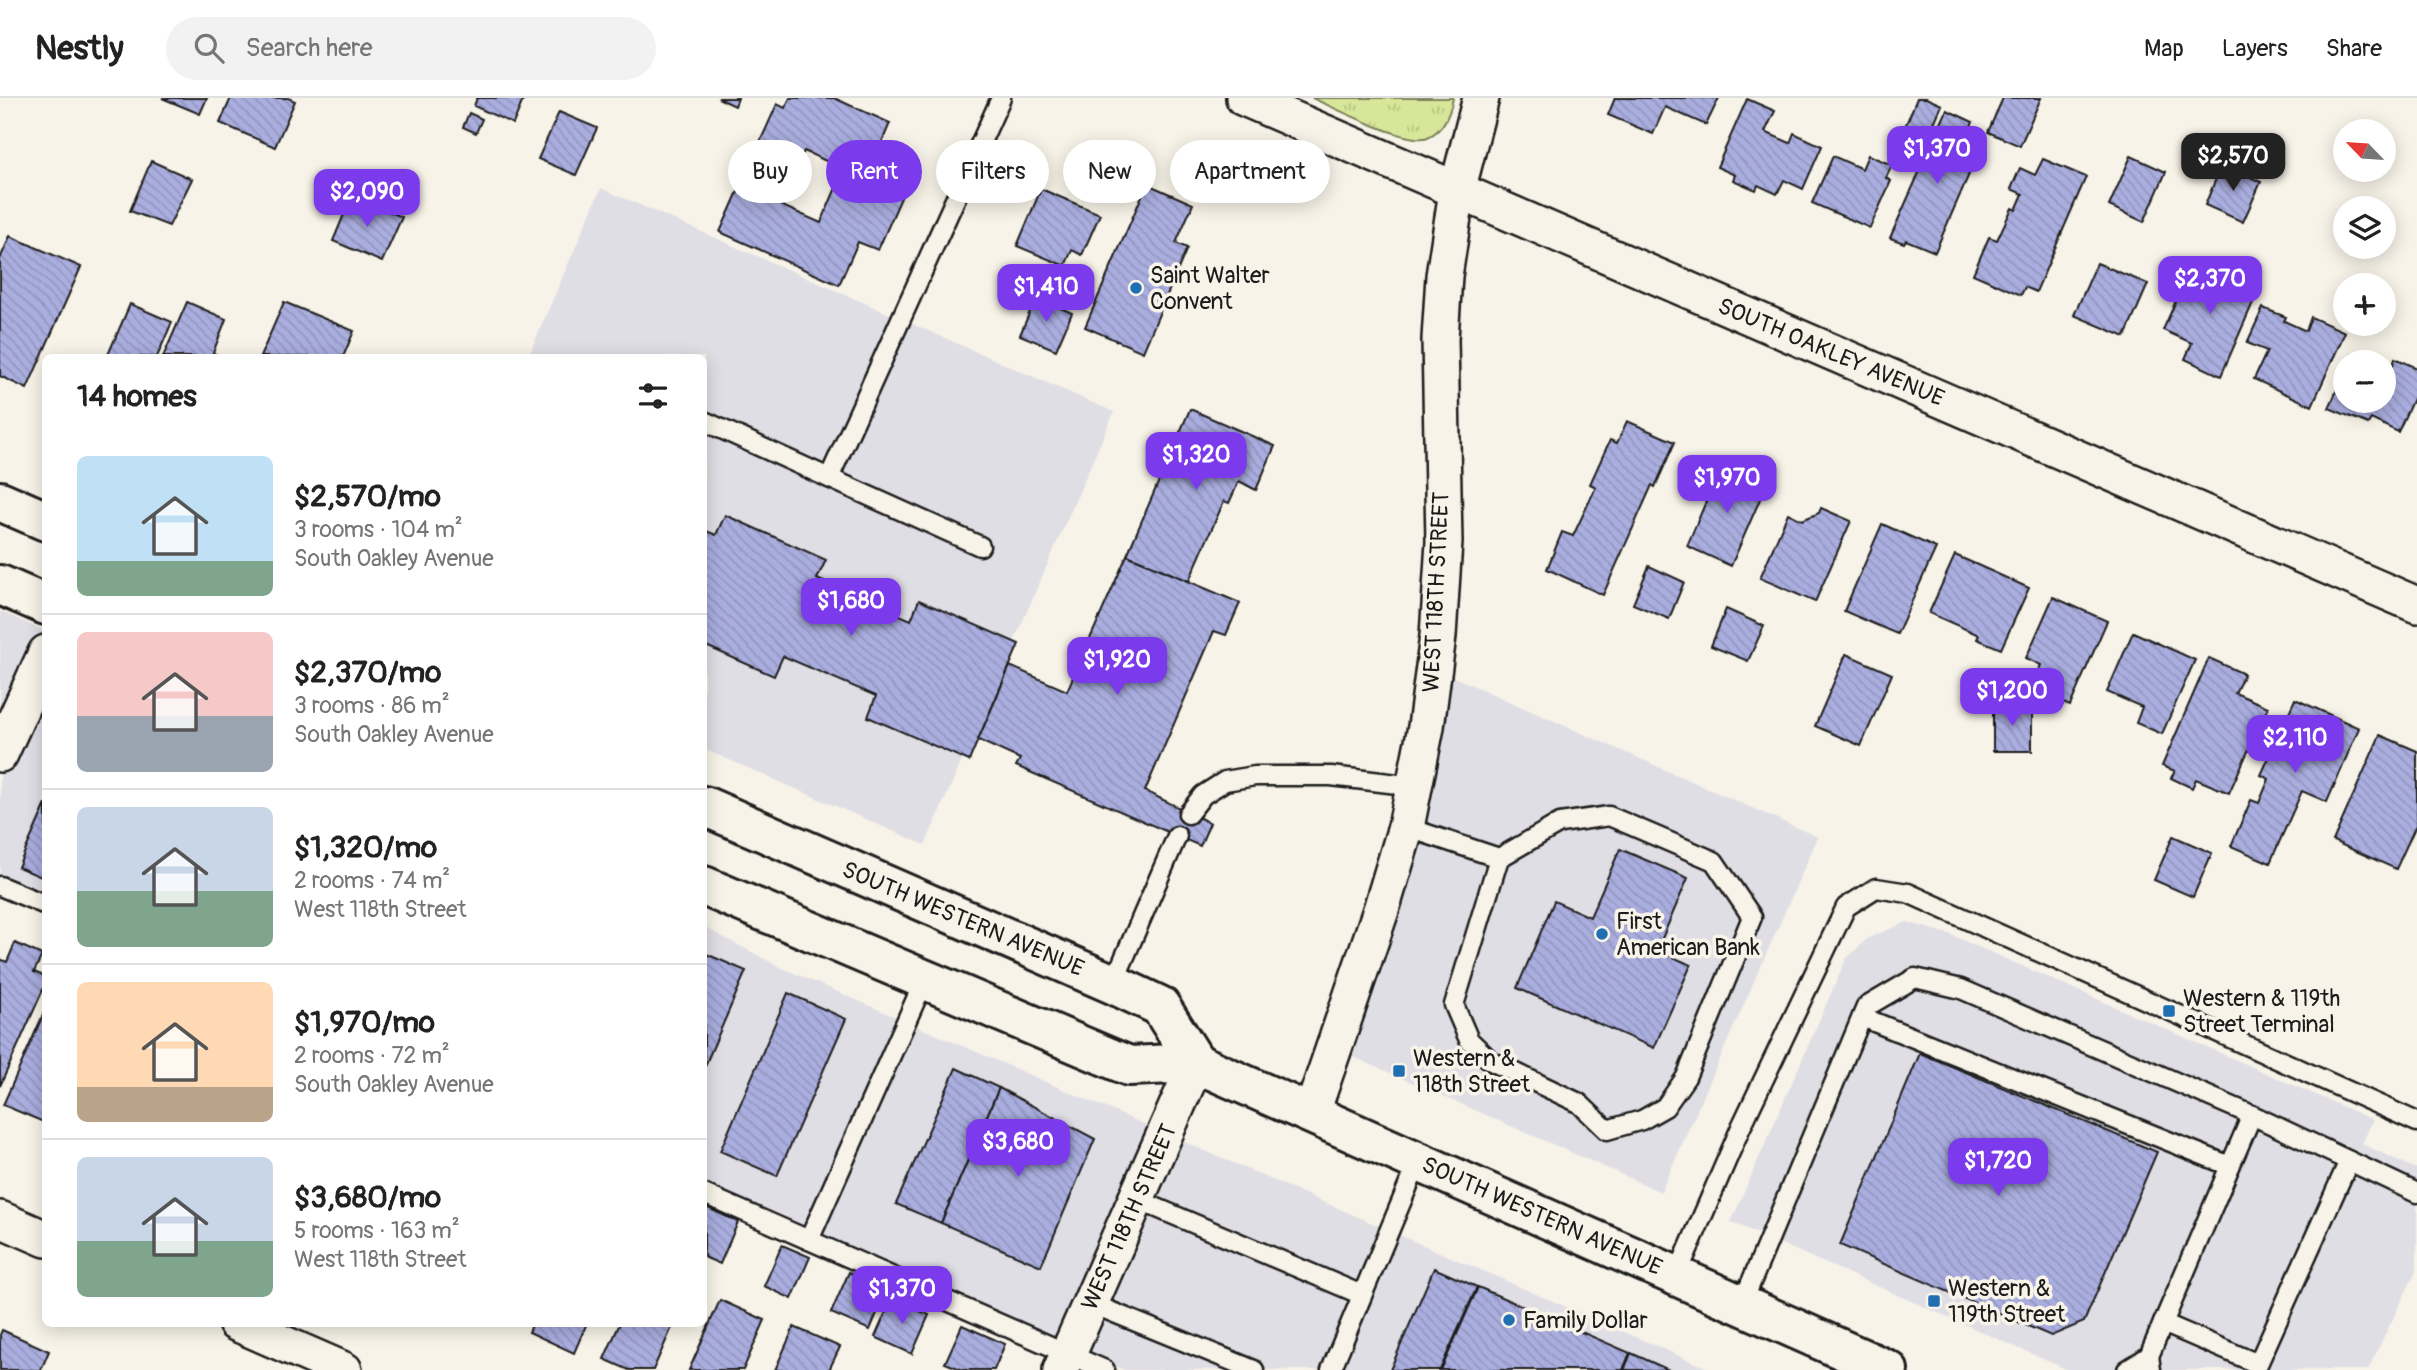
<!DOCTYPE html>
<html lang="en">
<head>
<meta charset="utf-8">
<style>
	:root { --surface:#fff; --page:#f2f2f2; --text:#222; --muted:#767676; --line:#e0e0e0; --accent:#7c3aed }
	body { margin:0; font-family:Pangolin,sans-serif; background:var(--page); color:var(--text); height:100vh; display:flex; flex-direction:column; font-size:26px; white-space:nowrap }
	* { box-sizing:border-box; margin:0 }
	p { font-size:23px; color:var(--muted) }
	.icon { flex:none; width:38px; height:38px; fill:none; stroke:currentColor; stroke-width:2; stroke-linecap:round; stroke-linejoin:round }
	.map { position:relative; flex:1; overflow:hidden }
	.details { position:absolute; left:42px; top:256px; width:665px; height:973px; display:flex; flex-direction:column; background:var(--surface); border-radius:10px; box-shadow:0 4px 18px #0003 }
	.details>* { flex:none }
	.top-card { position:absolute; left:728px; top:42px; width:665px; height:63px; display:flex; gap:14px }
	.needle { width:46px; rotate:295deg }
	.controls { position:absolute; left:2333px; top:21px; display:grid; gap:14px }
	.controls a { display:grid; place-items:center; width:63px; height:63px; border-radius:50%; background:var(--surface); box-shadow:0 4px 18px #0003; font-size:35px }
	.price { position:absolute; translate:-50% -60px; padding:0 16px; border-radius:14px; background:var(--accent); color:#fff; font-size:23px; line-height:46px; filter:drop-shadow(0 2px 4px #0008) }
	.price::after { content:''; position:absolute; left:50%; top:42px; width:21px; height:16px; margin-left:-10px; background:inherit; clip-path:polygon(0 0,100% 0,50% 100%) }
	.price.selected { background:#222; color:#fff }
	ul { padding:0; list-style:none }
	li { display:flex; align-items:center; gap:21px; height:175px; padding:0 35px }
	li+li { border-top:2px solid var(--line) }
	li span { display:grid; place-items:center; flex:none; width:196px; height:140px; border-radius:10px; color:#555 }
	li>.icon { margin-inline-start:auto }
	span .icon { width:84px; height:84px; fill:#fffc; stroke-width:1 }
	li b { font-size:30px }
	h2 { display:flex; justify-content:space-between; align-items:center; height:84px; padding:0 35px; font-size:30px }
	.pill { padding:0 24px; border-radius:32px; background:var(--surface); box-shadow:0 4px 18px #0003; font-size:24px; line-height:63px }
	.pill.selected { background:var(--accent); color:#fff }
	header { display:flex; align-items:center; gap:42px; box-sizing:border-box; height:98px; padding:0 35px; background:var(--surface); border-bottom:2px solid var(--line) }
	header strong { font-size:33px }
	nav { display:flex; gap:38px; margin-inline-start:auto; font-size:24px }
	.search { width:490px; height:63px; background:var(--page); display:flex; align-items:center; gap:18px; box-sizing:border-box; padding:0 24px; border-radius:38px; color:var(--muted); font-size:26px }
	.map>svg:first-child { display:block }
	.built { fill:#e0dee5 }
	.park { fill:url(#park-tufts); stroke:#7a815a; stroke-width:2 }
	.building { fill:url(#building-back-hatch); stroke:#1c1c1c; stroke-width:2; fill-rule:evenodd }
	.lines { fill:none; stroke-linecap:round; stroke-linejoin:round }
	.lane-casing { stroke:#1c1c1c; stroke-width:23 }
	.street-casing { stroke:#1c1c1c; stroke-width:40 }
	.secondary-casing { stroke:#1c1c1c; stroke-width:44 }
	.lane { stroke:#f7f3e8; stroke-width:18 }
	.street { stroke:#f7f3e8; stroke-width:35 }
	.secondary { stroke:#f7f3e8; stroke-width:38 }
	.poi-dot { fill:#1f6fb2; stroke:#f7f3e8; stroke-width:2.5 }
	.labels { text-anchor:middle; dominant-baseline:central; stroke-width:7; stroke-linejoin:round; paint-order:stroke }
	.poi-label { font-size:23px; fill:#1c1c1c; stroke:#f7f3e8; text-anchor:start }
	.street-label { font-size:23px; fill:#1c1c1c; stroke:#f7f3e8 }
</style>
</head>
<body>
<header>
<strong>Nestly</strong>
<div class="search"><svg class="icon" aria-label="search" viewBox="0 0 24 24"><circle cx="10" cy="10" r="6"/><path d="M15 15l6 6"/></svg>Search here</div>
<nav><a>Map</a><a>Layers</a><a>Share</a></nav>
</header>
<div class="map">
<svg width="2417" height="1272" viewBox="0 0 2417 1272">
	<defs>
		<pattern id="park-tufts" width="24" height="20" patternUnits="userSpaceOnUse" patternTransform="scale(1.75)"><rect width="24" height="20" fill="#d7e699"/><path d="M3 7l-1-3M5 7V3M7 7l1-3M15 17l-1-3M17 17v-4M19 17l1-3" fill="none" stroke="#b8c583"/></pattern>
		<pattern id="building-back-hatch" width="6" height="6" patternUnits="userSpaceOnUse" patternTransform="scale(1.75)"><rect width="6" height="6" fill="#aaaedf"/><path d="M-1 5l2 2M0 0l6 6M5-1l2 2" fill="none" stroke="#9295bf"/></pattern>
	</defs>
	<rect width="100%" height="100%" fill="#f7f3e8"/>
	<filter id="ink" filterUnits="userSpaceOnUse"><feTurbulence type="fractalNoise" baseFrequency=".0143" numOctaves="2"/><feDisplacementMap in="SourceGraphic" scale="14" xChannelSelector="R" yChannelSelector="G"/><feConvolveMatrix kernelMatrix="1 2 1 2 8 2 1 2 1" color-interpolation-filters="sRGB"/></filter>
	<g filter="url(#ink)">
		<g class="built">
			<polygon points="601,90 1114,314 925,747 704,651 704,259 528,259"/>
			<polygon points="0,513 45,533 45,799 0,779"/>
			<polygon points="1438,572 1818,739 1661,1094 1340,953"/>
			<polygon points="1907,824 1949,836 2373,1022 2362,1046 2417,1071 2417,1171 2368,1272 2068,1272 1731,1124 1846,861 1868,840"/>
			<polygon points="704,829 780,869 1712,1272 1124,1272 704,1088"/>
		</g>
		<path class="park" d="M1312,0H1453C1450,16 1444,32 1428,39C1409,48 1333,9 1312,0Z"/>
		<g class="building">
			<polygon points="162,0 207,0 200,16"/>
			<polygon points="231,0 288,0 295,3 275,49 220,25"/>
			<polygon points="477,0 524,0 513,26 474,8"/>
			<polygon points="718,0 738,0 735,8"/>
			<path d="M790,0H834L890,25L879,51L915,68L878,152L858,144L839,187L720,134L777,6L785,10ZM804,53L844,71L821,125L780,107Z"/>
			<polygon points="1615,0 1719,0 1706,27 1665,9 1653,36 1608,17"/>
			<polygon points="1917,0 1926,0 1942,7 1920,57 1897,48"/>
			<polygon points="2003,0 2041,0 2020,48 1988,34"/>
			<polygon points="1747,1 1775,13 1765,34 1790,45 1794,35 1822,48 1803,91 1784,82 1777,96 1758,87 1756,92 1733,82 1735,77 1717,69"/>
			<polygon points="1947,12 1973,24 1961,50 1977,58 1935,154 1906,142 1904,145 1890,140"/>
			<polygon points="559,14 597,30 576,77 538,61"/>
			<polygon points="469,15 482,21 476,35 463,29"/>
			<polygon points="1868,57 1892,67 1886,80 1891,83 1870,130 1812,105 1833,58 1862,71"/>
			<polygon points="2131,58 2166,74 2144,124 2109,108"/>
			<polygon points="2043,61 2086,79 2036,194 2025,189 2021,197 1973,176 1989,139 1997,142 2012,110 2016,112 2023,96 2011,91 2020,70 2035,77"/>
			<polygon points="151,63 192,81 169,128 130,113"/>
			<polygon points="2222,66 2261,84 2243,124 2205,107"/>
			<polygon points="1147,86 1193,106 1176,145 1187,150 1143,254 1085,229"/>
			<polygon points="1041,91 1100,116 1082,157 1072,152 1065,168 1017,148"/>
			<polygon points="352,97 402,119 382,164 333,143"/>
			<polygon points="10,138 81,169 27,291 0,278 0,161"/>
			<polygon points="2193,164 2258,193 2221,278 2185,261 2192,245 2163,232"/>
			<polygon points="2097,165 2148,186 2125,239 2074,217"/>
			<polygon points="1036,199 1072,215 1056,252 1020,237"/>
			<polygon points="187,204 226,221 213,255 222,259 163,259"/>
			<polygon points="284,204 354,233 343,259 260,259"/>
			<polygon points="130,206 172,224 157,259 107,259"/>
			<polygon points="2263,210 2286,219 2284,223 2306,233 2311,219 2345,234 2312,308 2254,281 2267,253 2247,245"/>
			<polygon points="2352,257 2368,264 2349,264"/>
			<polygon points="2395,260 2417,270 2417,292 2398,334 2371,321 2368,326 2329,310 2345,274 2345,303 2384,303 2384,271 2391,274"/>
			<polygon points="1190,311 1275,348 1256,392 1239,383 1229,405 1224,403 1189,483 1127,457"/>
			<polygon points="1627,323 1675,344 1655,389 1652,387 1603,497 1547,471 1562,434 1573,438 1596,389 1590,386 1610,342 1617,345"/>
			<polygon points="1722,366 1767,385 1731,468 1687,448"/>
			<polygon points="1821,410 1851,423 1815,504 1760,480 1788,415 1802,422 1819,415"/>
			<polygon points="725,417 826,462 817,481 911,522 919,502 1019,546 969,663 868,619 876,598 783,558 774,578 704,547 704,432 716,437"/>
			<polygon points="1882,426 1936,450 1897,536 1844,513"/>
			<polygon points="1127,457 1240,505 1226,537 1214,533 1145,693 1210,725 1200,748 1016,668 1020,661 978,642 1010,568 1067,593"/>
			<polygon points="1955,457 2029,490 2001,551 1977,541 1979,537 1929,515"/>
			<polygon points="1649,468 1684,484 1669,521 1633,506"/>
			<polygon points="2053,499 2107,523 2070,608 2030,590 2041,567 2026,560"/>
			<polygon points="1726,511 1764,528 1748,563 1711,548"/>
			<polygon points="2133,534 2195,562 2162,636 2136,625 2142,609 2107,594"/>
			<polygon points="1846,556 1892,576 1861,648 1815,628"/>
			<polygon points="2209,560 2244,576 2235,595 2268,609 2229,695 2196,681 2192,690 2171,680 2175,673 2162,668"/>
			<polygon points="2295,601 2359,630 2327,704 2302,693 2270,765 2231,748 2251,702 2259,705 2269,681 2261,677"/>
			<rect x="1993" y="608" width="39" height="45"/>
			<polygon points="2380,637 2417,653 2417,725 2396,771 2333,743"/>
			<polygon points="46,706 46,781 18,769"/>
			<polygon points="2173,738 2212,755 2193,799 2154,782"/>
			<polygon points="1620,751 1688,780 1657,852 1691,867 1654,950 1517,890 1554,803 1590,819"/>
			<polygon points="15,845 42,857 34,874 46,879 46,885 0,988 0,861 7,864"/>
			<polygon points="704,855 746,873 704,970"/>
			<polygon points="788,895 846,921 777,1078 720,1053"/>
			<polygon points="46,910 46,1025 3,1007"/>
			<polygon points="1920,955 2157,1054 2084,1224 2051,1238 1840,1147"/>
			<polygon points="956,970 999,990 941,1125 896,1106"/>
			<polygon points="999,990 1095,1041 1041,1168 941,1125"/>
			<polygon points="704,1108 738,1124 720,1166 704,1159"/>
			<polygon points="782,1147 810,1159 792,1201 764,1188"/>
			<polygon points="1434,1170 1477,1189 1440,1272 1390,1272"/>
			<polygon points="849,1174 887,1191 870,1232 831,1215"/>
			<polygon points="1478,1189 1630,1255 1623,1272 1441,1272"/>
			<polygon points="892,1200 929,1217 912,1256 875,1239"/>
			<polygon points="720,1202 765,1222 743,1272 689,1272"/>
			<polygon points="533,1225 587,1225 574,1255 529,1234"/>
			<polygon points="620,1225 674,1225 653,1272 629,1272 604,1261"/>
			<polygon points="962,1227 1005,1246 994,1272 963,1272 945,1265"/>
			<polygon points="794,1229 840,1249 829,1272 775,1272"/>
			<polygon points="2,1232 49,1253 41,1272 0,1272 0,1237"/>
			<polygon points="1631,1255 1669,1272 1624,1272"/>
		</g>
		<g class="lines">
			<defs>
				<g id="lane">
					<polyline points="704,323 829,380 1001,0"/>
					<polyline points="829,380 980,448"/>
					<polyline points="1188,716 1203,697 1225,683 1255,678 1331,678 1414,688"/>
					<polyline points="1406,729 1499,760 1560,725 1609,718 1714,763 1752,819 1686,979 1665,1009 1642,1022 1607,1032 1579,1005 1491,963 1469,942 1454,907 1499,760"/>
					<polyline points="0,788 46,807"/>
					<polyline points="1113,886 1177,738"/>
					<polyline points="1862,919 2230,1068"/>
					<polyline points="704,1096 1105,1272"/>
					<polyline points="1136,1101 1362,1197"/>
					<polyline points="809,1142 925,881"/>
					<polyline points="1677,1177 1741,1029 1846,809 1876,790 1908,795 2417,1024"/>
					<polyline points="1090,1205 1254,1272"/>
					<polyline points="1742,1206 1866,909 1915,880 1961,891 2252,1017 2417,1095"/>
					<polyline points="2163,1225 2258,1266 2349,1063"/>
					<polyline points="1331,1272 1418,1064"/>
					<polyline points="2127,1272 2149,1258"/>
					<polyline points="2151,1272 2149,1258 2252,1017"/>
				</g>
				<g id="street">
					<polyline points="1244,0 2417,507"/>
					<polyline points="0,656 46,555"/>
					<polyline points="1311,1017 1381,812 1406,729 1426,629 1438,538 1444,444 1440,241 1444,178 1457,93 1481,0"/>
					<polyline points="0,1121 46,1141"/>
					<polyline points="236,1225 344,1272"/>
					<polyline points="1061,1272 1196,965"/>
				</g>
				<g id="secondary">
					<polyline points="0,403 46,423"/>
					<polyline points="0,487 46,507"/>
					<polyline points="704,708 1113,886 1160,908 1196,965"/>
					<polyline points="704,788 1129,968 1196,965 1888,1272"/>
				</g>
			</defs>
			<use href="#lane" class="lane-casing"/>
			<use href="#street" class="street-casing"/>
			<use href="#secondary" class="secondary-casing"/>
			<use href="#lane" class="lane"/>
			<use href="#street" class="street"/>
			<use href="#secondary" class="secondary"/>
		</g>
	</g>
	<g class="poi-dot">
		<circle cx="1136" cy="190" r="7"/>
		<circle cx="1602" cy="836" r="7"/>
		<rect x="2162" y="906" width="14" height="14" rx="3.5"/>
		<rect x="1392" y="966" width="14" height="14" rx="3.5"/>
		<rect x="1927" y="1196" width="14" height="14" rx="3.5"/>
		<circle cx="1509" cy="1222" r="7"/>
	</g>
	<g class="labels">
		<g class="poi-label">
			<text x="1150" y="177">Saint Walter<tspan x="1150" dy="26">Convent</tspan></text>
			<text x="1616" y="823">First<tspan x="1616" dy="26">American Bank</tspan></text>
			<text x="2183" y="900">Western &amp; 119th<tspan x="2183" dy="26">Street Terminal</tspan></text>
			<text x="1413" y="960">Western &amp;<tspan x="1413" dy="26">118th Street</tspan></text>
			<text x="1948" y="1190">Western &amp;<tspan x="1948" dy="26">119th Street</tspan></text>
			<text x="1523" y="1222">Family Dollar</text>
		</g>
		<g class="street-label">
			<text transform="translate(1831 254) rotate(23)">SOUTH OAKLEY AVENUE</text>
			<text transform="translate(1436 494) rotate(-87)">WEST 118TH STREET</text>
			<text transform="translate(963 821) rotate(23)">SOUTH WESTERN AVENUE</text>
			<text transform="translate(1542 1118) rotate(24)">SOUTH WESTERN AVENUE</text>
			<text transform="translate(1129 1119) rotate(-66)">WEST 118TH STREET</text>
		</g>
	</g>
</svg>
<div class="controls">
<a><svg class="needle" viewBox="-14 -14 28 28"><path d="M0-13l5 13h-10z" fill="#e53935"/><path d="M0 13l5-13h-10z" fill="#767676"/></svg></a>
<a><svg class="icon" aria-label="layers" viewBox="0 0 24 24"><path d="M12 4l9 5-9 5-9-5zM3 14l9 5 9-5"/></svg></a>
<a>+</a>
<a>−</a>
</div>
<b class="price" style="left:1937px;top:88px">$1,370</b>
<b class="price selected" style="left:2233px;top:95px">$2,570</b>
<b class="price" style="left:367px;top:131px">$2,090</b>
<b class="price" style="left:2210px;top:218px">$2,370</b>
<b class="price" style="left:1046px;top:226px">$1,410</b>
<b class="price" style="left:1196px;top:394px">$1,320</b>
<b class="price" style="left:1727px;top:417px">$1,970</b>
<b class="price" style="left:851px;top:540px">$1,680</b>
<b class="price" style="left:1117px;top:599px">$1,920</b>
<b class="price" style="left:2012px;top:630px">$1,200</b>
<b class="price" style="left:2295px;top:677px">$2,110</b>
<b class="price" style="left:1018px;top:1081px">$3,680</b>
<b class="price" style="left:1998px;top:1100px">$1,720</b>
<b class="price" style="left:902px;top:1228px">$1,370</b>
<div class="top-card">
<a class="pill">Buy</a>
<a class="pill selected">Rent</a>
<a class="pill">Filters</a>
<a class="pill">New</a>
<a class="pill">Apartment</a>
</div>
<section class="details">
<h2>14 homes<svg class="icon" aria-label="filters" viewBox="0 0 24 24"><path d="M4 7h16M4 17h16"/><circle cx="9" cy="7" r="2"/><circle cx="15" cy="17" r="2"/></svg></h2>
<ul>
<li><span style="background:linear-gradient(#bfe0f5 75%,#7fa58c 0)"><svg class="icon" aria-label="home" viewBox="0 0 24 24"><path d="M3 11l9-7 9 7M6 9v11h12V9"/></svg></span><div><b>$2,570/mo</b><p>3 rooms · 104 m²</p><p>South Oakley Avenue</p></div></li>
<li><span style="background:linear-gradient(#f6c9c9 60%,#9aa5b1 0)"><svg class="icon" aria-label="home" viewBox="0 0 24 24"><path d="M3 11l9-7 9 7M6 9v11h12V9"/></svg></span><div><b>$2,370/mo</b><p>3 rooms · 86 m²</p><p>South Oakley Avenue</p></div></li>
<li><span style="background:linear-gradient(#c9d6e8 60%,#7fa58c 0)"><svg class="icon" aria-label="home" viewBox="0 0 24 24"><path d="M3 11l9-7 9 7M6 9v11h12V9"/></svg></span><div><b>$1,320/mo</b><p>2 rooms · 74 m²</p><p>West 118th Street</p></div></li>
<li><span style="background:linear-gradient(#ffd9b3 75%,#b9a48a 0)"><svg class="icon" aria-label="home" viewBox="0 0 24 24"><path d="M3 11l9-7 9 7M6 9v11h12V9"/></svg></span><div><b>$1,970/mo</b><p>2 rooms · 72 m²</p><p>South Oakley Avenue</p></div></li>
<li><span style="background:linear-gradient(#c9d6e8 60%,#7fa58c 0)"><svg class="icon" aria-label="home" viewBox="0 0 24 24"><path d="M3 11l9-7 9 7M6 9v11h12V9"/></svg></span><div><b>$3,680/mo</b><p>5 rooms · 163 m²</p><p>West 118th Street</p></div></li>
</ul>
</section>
</div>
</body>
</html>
